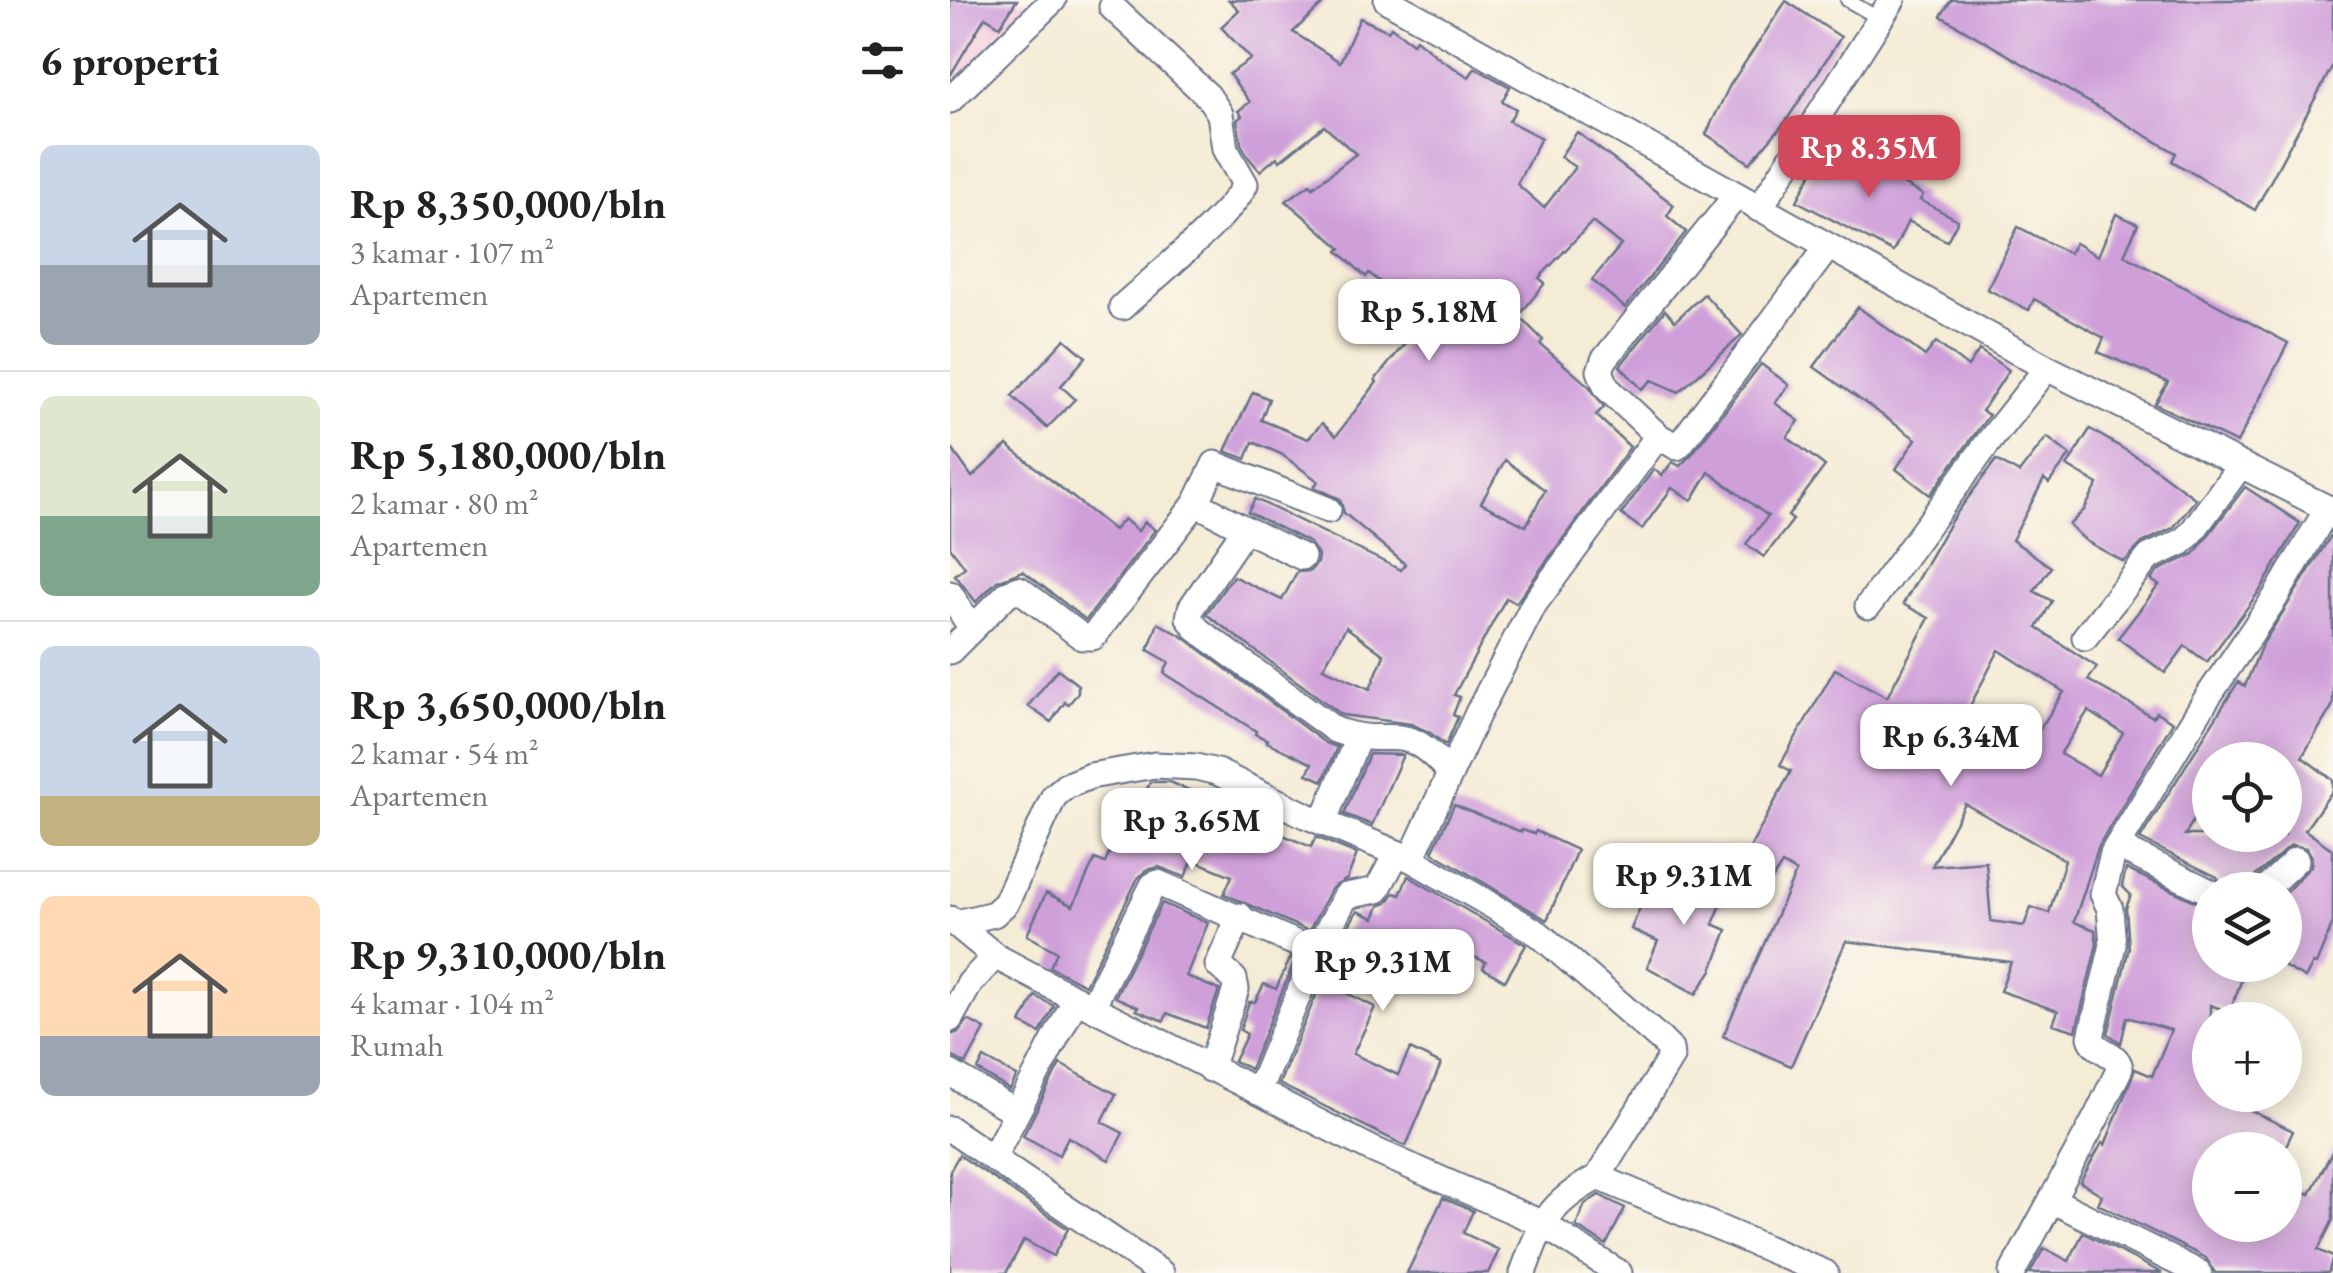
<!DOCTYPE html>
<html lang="id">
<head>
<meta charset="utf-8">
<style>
	:root { --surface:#fff; --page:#f6f6f6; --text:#222; --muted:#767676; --line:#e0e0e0; --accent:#d1495b }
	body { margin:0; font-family:"EB Garamond",serif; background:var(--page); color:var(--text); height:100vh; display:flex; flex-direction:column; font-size:38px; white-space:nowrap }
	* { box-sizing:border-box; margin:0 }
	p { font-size:32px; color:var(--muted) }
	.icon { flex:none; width:55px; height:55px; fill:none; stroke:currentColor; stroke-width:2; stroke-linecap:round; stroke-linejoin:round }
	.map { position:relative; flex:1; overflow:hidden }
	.sheet { display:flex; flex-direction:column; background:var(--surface); width:950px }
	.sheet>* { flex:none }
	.controls { position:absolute; left:1242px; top:742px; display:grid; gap:20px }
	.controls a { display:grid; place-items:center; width:110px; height:110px; border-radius:50%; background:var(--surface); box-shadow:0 5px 25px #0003; font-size:50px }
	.price { position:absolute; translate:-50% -85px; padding:0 22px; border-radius:20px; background:#fff; color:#222; font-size:32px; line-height:65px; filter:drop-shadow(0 2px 5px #0008) }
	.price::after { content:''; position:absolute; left:50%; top:60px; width:30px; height:22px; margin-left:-15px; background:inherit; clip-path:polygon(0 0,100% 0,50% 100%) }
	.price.on { background:var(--accent); color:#fff }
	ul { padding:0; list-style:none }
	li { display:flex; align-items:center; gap:30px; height:250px; padding:0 40px }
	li+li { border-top:2px solid var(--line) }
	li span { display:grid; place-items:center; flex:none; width:280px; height:200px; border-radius:15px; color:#555 }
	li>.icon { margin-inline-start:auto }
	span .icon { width:120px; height:120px; fill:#fffc; stroke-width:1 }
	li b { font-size:42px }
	h2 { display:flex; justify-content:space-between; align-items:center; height:120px; padding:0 40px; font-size:42px }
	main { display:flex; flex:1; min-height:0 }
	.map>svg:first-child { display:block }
	.built { fill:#f4cfdd }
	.building { fill:#cf9fda; fill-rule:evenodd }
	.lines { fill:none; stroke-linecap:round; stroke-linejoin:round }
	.service-casing { stroke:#677188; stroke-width:16 }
	.minor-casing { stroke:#677188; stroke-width:29 }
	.service { stroke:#fff; stroke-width:12 }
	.minor { stroke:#fff; stroke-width:25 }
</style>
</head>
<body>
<main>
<section class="sheet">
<h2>6 properti<svg class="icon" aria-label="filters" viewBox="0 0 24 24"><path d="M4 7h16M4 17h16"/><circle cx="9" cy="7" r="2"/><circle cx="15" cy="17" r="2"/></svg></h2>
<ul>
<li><span style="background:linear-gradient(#c9d6e8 60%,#9aa5b1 0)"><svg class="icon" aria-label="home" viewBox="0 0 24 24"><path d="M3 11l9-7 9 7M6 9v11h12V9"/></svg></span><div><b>Rp 8,350,000/bln</b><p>3 kamar · 107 m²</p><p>Apartemen</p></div></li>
<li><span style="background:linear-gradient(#dfe7d0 60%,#7fa58c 0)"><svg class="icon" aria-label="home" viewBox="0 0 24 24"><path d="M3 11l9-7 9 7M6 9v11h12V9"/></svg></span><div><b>Rp 5,180,000/bln</b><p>2 kamar · 80 m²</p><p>Apartemen</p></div></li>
<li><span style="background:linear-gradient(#c9d6e8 75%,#c2b280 0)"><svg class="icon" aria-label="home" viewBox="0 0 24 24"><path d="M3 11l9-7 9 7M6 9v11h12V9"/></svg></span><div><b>Rp 3,650,000/bln</b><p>2 kamar · 54 m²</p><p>Apartemen</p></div></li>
<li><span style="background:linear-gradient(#ffd9b3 70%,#9aa5b1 0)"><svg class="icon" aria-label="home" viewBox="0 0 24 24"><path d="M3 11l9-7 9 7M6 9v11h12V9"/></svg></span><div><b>Rp 9,310,000/bln</b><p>4 kamar · 104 m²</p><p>Rumah</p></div></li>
</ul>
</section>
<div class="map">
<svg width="1383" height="1273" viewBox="0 0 1383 1273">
	<rect width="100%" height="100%" fill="#fbf7ec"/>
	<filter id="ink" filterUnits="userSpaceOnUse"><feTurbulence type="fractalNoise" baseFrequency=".01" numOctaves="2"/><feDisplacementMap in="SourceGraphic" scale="20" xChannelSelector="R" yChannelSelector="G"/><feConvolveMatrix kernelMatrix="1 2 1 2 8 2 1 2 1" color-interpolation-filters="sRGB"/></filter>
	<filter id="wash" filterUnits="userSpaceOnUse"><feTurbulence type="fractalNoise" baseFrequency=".0048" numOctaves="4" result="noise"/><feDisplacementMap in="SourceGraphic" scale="40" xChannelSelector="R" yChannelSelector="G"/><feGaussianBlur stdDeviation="2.25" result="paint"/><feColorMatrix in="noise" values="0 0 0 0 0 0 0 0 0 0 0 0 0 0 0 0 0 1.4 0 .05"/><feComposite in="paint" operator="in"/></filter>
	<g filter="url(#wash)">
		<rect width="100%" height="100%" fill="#f5ecd6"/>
		<polygon class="built" points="0,0 104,0 0,98"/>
		<g id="blocks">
			<g class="building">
				<polygon points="0,0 67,0 50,26 35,17 0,76"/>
				<path d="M279,0H377L343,32L390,62L410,18L438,31L441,27L463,43L466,39L490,59L519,77L525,68L560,87L552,101L566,109L559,121L591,138L567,184L594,208L625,167L610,157L627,132L724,205L717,216L736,232L675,308L642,280L671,245L642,222L589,278L595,283L569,316L593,340L590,344L639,386L654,407L646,415L680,447L566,603L556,598L504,695L510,697L503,715L508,717L496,745L479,732L461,724L392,715L256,614L283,576L332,600L347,572L360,571L367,563L368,555L360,543L298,512L305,499L451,570L455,564L394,513L390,499L364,487L368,481L331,454L303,442L296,459L275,451L303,392L319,399L311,420L358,439L372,423L386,436L427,382L425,380L475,319L419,273L416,277L388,251L391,248L336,201L360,184L363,187L406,154L374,126L330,161L327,157L310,171L299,158L291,144L287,120L292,116L288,111L300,102L279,74L301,59L271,27L289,10ZM555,460L595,490L576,526L531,503ZM396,627L434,655L420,689L373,668Z"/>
				<polygon points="1001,0 1383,0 1383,65 1305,210 1222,161 1226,153 991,16"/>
				<polygon points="836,1 891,37 836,121 800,163 756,134 780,85"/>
				<polygon points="878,142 973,195 970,200 1008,220 997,241 958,221 943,252 847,201"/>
				<polygon points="1166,214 1188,224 1174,255 1338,343 1287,443 1205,404 1218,382 1148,352 1154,338 1084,299 1079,310 1037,289 1068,227 1119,253 1125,243 1148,256"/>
				<polygon points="754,294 792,335 729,392 702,380 692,389 670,366 715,310 725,321"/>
				<polygon points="908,307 975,356 986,342 1018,367 1029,350 1059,370 1032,411 1039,415 980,495 946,469 966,439 864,367"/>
				<polygon points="115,339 136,357 111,386 125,399 97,428 62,396"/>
				<polygon points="811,364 839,385 825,403 849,421 837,437 875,466 838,516 843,520 814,557 796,544 818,516 759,472 742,500 722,488 692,529 671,514 704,469 712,476 722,462 730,466 742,454"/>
				<polygon points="1140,429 1199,464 1246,499 1223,528 1192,543 1174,562 1136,541 1119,525 1134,510 1148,484 1117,466"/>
				<path d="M1097,437L1120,455L1099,483L1094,479L1062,540L1101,567L1084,591L1102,601L1087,628L1147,667L1138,680L1203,717L1206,712L1223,722L1149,845L1124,922L1145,930L1147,944L1126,1031L1103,1024L1108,1011L1050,991L1061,962L896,941L841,1066L773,1036L846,872L832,864L821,881L791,865L841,771L830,765L842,744L885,669L937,697L979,618L953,604L1001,521L1046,460L1069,473ZM1049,650L1114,692L1082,741L1019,708ZM1138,711L1173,733L1148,775L1110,754ZM1015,804L1115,860L1099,913L1081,907L1074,926L1041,921L1036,862L982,866Z"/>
				<polygon points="57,445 164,530 174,519 188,531 195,522 205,530 136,620 73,571 47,581 26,602 5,575 15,567 0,547 0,446 22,477"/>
				<polygon points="1295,487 1350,523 1311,589 1257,662 1235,646 1215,673 1168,638 1209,585 1201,580 1209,570 1244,554"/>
				<path d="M1383,532V705L1352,757L1383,780V790L1355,830L1383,850V923L1366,964L1363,963L1355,978L1335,967V893L1361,866L1362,857L1357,848L1341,845L1303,878L1298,890H1276L1267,877L1190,839L1288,682L1295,686L1311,647ZM1260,760H1335V835H1304L1290,854L1263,835H1235L1260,791Z"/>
				<polygon points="208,623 232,636 375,743 387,747 373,781 357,774 362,764 317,742 318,740 305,734 306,731 214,673 219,662 198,650"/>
				<polygon points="108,669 128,685 128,693 118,705 115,702 101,722 78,706"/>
				<polygon points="419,754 453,755 422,825 394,814"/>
				<polygon points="200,782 220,782 265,801 269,791 290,801 284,813 305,823 361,847 366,837 407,854 397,879 382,888 359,931 274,894 282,876 243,860 235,877 209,867 197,870 188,878 135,985 100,967 107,952 77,935 96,893 123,906 145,859 155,863 164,842 186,851 201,814 189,809"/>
				<polygon points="504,805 571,832 572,830 584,834 586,831 627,850 597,920 482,852"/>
				<polygon points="756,867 782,878 763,924 777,930 762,970 746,994 697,967 708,941 681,929 694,898 700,900 712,873 748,889"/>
				<polygon points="1176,869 1260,908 1260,965 1297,965 1280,1012 1260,1005 1260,1095 1269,1095 1343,1131 1334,1150 1260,1150 1260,1225 1335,1225 1335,1201 1343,1186 1360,1194 1383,1150 1383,1220 1368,1250 1383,1257 1378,1273 1265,1273 1256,1258 1148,1204 1152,1195 1130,1182 1152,1143 1155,1145 1185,1069 1202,1076 1221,1030 1177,1017 1171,1043 1158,1034 1179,948 1176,908 1181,895 1172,886"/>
				<polygon points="458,876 576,945 555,981 533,968 536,962 460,929 453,943 430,932 413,955 396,993 425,1007 403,1054 448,1075 460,1049 491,1064 456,1146 329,1084 381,959 407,911 424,918 429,906 437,903 444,893 450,895"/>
				<polygon points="212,903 258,923 236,976 269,990 256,1028 217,1013 214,1021 186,1010 188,1007 165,997"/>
				<polygon points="340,958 345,960 300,1069 284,1061 297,1034 290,1030 299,1002 305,1002 314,984 326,989"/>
				<polygon points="85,996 104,1006 90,1033 71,1023"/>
				<polygon points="18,1020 35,1029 16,1064 0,1055 0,1035 9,1032"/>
				<polygon points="34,1058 67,1076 60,1090 28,1070"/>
				<polygon points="110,1064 166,1094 152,1122 173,1133 159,1160 118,1137 109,1155 73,1136"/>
				<polygon points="9,1155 118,1229 103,1256 74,1240 56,1273 0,1273 0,1171"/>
				<polygon points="649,1195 675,1208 656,1245 626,1226 635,1204"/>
				<polygon points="493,1198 523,1211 513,1233 549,1250 538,1273 457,1273"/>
				<polygon points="1133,1233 1212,1273 1080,1273 1094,1248 1119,1261"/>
			</g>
		</g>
	</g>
	<g filter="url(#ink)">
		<use href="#blocks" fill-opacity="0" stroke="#677188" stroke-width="2.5"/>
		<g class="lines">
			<defs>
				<polyline id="service" points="897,0 930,19"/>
				<g id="minor">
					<polyline points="437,0 1097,368 1383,511"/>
					<path d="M162,7L258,96L270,114L275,149L295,184C284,213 199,282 172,307"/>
					<polyline points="0,100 103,0"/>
					<polyline points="809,209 942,0"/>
					<polyline points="708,436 727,447 731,443 878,247"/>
					<polyline points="246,503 265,464 378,510"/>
					<polyline points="295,529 352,557"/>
					<polyline points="0,594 22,629"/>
					<polyline points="918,606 1037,444 1097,368"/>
					<polyline points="1135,637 1199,557 1232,542 1242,532 1290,466"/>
					<path d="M0,651L58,593L69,589L132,637H143L246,503L295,529L241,608L239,618L248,630L385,730C444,751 451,715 500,773"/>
					<polyline points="373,822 408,738"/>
					<polyline points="1167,846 1260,892"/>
					<polyline points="461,859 528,713 584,604 708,436 657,388 650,371 654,360 785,197"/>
					<polyline points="1314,890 1346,860"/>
					<polyline points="0,919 45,956 126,999 421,1149 591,1223 669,1273"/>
					<path d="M6,923L44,914L56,903L104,796L116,786L140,776L205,765L246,767L267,772L355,815L461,859L541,905L589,934L710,1039L720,1049L721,1057L648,1177C599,1203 591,1223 573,1273"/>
					<polyline points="142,1007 203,885 208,883 366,952"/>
					<polyline points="0,1019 20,983 45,956"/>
					<polyline points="260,1069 286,989 284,979 268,965 290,916"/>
					<polyline points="0,1073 66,1112"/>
					<polyline points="308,1092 366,952 396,896 427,890 447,853"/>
					<polyline points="0,1129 211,1273"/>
					<polyline points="43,1158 126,999"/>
					<polyline points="648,1177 875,1273"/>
					<polyline points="1102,1200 1249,1273"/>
					<path d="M1062,1273L1147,1116L1170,1068C1167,1051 1145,1053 1141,1037L1163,945L1160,909L1153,894L1163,853L1257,698L1325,598L1378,508"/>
				</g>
			</defs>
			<use href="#service" class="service-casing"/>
			<use href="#minor" class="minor-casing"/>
			<use href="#service" class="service"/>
			<use href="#minor" class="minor"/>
		</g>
	</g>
</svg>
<div class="controls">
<a><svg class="icon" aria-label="locate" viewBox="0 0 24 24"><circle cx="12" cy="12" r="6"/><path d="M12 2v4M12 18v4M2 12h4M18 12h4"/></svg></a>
<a><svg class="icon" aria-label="layers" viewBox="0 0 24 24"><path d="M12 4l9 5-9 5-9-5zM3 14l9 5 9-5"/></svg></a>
<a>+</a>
<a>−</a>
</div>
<b class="price on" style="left:919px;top:200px">Rp 8.35M</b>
<b class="price" style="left:479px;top:364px">Rp 5.18M</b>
<b class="price" style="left:1001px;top:789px">Rp 6.34M</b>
<b class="price" style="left:242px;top:873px">Rp 3.65M</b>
<b class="price" style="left:734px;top:928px">Rp 9.31M</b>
<b class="price" style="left:433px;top:1014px">Rp 9.31M</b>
</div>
</main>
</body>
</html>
